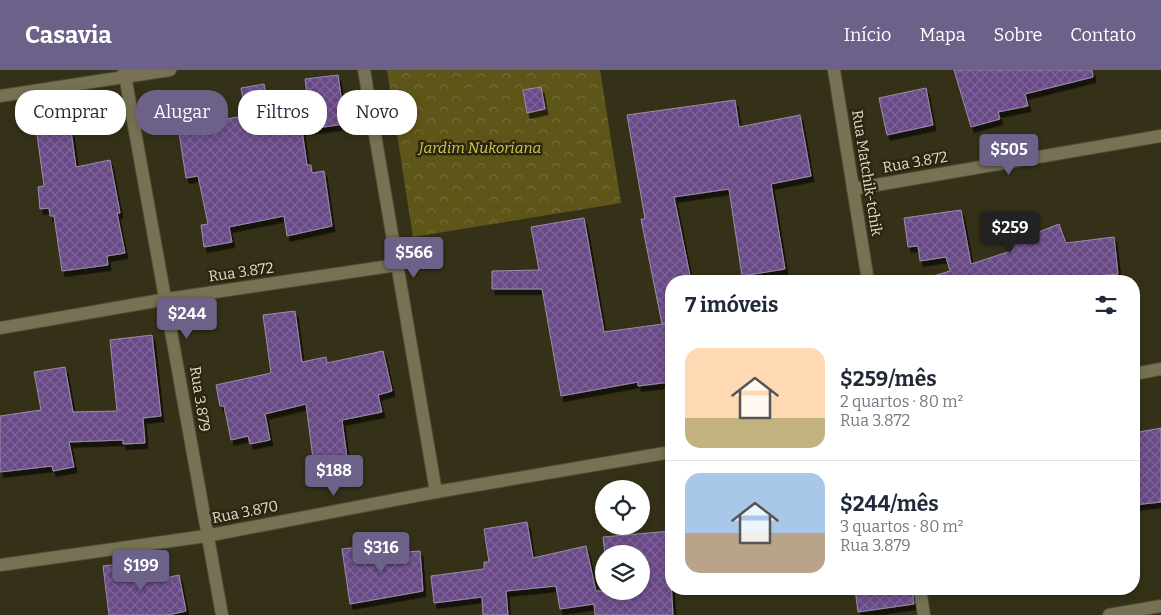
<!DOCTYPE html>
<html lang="pt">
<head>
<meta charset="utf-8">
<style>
	:root { --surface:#fff; --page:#f6f6f7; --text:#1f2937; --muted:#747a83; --line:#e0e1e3; --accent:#6b6189 }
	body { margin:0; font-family:Bitter,serif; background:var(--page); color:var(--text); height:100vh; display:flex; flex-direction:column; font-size:19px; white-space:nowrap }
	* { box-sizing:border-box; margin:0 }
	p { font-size:16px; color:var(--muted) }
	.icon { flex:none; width:28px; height:28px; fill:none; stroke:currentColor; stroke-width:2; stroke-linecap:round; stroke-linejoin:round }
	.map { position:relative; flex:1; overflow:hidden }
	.side { position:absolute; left:665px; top:205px; width:475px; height:320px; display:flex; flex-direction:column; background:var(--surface); border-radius:20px; box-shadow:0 2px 8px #0003 }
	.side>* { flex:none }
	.top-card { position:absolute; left:15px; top:20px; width:475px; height:45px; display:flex; gap:10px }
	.tools { position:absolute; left:595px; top:410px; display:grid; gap:10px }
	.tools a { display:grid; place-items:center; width:55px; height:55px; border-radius:50%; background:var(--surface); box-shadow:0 2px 8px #0003; font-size:25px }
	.price { position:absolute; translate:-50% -42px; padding:0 11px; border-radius:5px; background:var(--accent); color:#fff; font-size:16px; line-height:32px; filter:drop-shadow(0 1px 2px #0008) }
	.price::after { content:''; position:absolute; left:50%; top:30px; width:15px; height:11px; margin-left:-8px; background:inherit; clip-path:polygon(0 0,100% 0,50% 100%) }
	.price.active { background:#222; color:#fff }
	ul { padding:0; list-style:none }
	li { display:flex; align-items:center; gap:15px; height:125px; padding:0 20px }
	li+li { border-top:1px solid var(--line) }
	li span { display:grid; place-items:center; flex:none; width:140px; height:100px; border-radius:15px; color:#555 }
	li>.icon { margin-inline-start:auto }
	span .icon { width:60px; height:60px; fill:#fffc; stroke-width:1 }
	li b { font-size:21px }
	h2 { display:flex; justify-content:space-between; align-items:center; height:60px; padding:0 20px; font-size:21px }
	.tag { padding:0 18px; border-radius:20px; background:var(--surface); box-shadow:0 2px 8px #0003; font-size:18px; line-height:45px }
	.tag.active { background:var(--accent); color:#fff }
	header { display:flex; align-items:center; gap:30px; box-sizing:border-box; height:70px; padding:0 25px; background:var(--accent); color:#fff }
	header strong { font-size:24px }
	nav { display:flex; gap:28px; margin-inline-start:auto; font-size:18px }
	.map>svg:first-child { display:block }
	.park { fill:url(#park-crowns) }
	.building { fill:url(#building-cross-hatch); stroke:#9a8ea8; filter:url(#shadow) }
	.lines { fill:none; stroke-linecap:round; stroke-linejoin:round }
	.minor-casing { stroke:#504d35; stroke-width:14 }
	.minor { stroke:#777253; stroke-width:12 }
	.labels { text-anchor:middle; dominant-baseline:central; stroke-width:5; stroke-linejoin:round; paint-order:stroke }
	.park-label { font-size:15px; font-style:italic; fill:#d7c557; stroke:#2b270e }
	.street-label { font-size:15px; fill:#dfddce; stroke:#2b270e }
</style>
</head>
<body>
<header>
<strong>Casavia</strong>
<nav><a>Início</a><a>Mapa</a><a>Sobre</a><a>Contato</a></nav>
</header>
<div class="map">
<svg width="1161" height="545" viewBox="0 0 1161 545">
	<defs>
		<pattern id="park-crowns" width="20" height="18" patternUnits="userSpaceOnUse" patternTransform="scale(1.25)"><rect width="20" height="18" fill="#5e5518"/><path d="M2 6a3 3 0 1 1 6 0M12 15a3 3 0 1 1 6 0" fill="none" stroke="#756d38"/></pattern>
		<pattern id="building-cross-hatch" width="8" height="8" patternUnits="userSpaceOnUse" patternTransform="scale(1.25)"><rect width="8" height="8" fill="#694a87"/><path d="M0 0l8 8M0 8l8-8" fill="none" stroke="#7e6497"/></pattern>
		<filter id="shadow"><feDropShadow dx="3" dy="5.5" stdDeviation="0" flood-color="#0009"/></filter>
	</defs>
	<rect width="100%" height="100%" fill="#353118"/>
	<polygon class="park" points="387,0 600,0 621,133 413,167"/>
	<g class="building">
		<polygon points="954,0 1092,0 1093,7 1025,24 1028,36 998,42 1000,49 971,57"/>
		<polygon points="338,5 345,54 302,60 307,95 311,95 312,103 324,101 332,156 287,166 284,146 229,157 232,172 204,177 201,155 208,154 198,106 186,108 178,56 246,46 241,18 264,14 269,39 308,33 305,9"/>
		<polygon points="541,17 545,39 527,43 523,20"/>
		<polygon points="926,18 933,55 887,65 879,28"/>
		<polygon points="735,30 739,57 800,45 811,106 771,114 785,199 742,206 729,119 674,127 691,211 671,211 671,312 638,316 638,312 561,326 542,219 492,219 492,201 539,200 531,157 584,148 604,262 670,253 662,254 641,149 645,149 627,45"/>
		<polygon points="70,53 76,97 110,90 120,143 117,143 125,183 107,186 108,195 62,201 54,146 50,146 49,138 40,139 38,117 44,116 36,57"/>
		<polygon points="961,140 971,194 1014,180 1013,172 1059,154 1066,173 1114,167 1118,204 1088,207 1089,211 931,211 930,207 950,201 946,187 920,191 918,176 908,177 904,148"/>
		<polygon points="295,241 302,292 326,287 327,293 383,281 392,321 378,325 382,342 342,350 348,396 330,399 329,395 314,397 306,334 265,344 270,370 250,374 248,366 231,370 224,336 220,336 216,315 271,303 263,245"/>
		<polygon points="152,265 161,346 143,348 145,373 123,374 123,370 69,372 74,397 53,401 52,396 0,402 0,346 41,340 34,302 65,297 73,342 117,341 110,270"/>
		<polygon points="1161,358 1161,432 1134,435 1134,363"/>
		<polygon points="527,452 533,488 586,476 596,521 641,521 641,484 605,484 603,467 671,461 671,511 673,545 595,545 594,534 560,539 556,516 506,521 508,545 483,545 482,527 434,533 431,506 484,499 484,492 489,492 484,459"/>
		<polygon points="375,475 377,484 420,481 423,521 350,534 342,479"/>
		<polygon points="143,491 146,512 179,505 186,541 168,545 109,545 103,496"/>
		<polygon points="855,519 912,519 914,534 858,542"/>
	</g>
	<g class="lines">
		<defs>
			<g id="minor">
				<polyline points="124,0 222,545"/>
				<polyline points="364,0 436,422"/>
				<polyline points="834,0 868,211"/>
				<polyline points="0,26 170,0"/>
				<polyline points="853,119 1161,66"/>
				<polyline points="0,258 167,229 397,195"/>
				<polyline points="1134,304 1161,299"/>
				<polyline points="0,495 206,466 436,422 671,382"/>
				<polyline points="920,519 924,545"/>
				<polyline points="1109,545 1161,536"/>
			</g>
		</defs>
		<use href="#minor" class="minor-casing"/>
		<use href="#minor" class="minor"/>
	</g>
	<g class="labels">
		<g class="park-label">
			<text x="480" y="78">Jardim Nukoriana</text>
		</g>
		<g class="street-label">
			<text transform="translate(915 92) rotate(-10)">Rua 3.872</text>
			<text transform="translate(867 103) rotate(81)">Rua Matchik-tchik</text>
			<text transform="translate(241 202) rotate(-8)">Rua 3.872</text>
			<text transform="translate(200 329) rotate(81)">Rua 3.879</text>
			<text transform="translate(245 442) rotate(-11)">Rua 3.870</text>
		</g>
	</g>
</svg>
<div class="tools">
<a><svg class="icon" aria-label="locate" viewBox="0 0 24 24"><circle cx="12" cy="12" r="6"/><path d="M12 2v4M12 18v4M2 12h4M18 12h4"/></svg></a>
<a><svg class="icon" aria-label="layers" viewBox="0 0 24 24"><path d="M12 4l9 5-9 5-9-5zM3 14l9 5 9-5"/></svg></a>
</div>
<b class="price" style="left:1009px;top:106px">$505</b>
<b class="price active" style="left:1010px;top:184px">$259</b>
<b class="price" style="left:414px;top:209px">$566</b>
<b class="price" style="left:187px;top:270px">$244</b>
<b class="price" style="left:334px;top:427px">$188</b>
<b class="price" style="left:381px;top:504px">$316</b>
<b class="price" style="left:141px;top:522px">$199</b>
<div class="top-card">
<a class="tag">Comprar</a>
<a class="tag active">Alugar</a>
<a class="tag">Filtros</a>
<a class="tag">Novo</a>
</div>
<section class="side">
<h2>7 imóveis<svg class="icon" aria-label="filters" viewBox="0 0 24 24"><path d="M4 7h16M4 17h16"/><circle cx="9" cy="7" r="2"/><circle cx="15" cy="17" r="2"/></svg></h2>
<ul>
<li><span style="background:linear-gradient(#ffd9b3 70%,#c2b280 0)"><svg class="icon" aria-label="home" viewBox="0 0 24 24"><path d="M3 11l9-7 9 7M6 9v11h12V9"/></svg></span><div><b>$259/mês</b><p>2 quartos · 80 m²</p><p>Rua 3.872</p></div></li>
<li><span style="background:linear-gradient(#a9c7e8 60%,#b9a48a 0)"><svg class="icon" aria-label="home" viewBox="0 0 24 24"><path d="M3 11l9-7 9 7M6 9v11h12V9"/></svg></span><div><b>$244/mês</b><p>3 quartos · 80 m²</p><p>Rua 3.879</p></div></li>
</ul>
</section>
</div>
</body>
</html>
